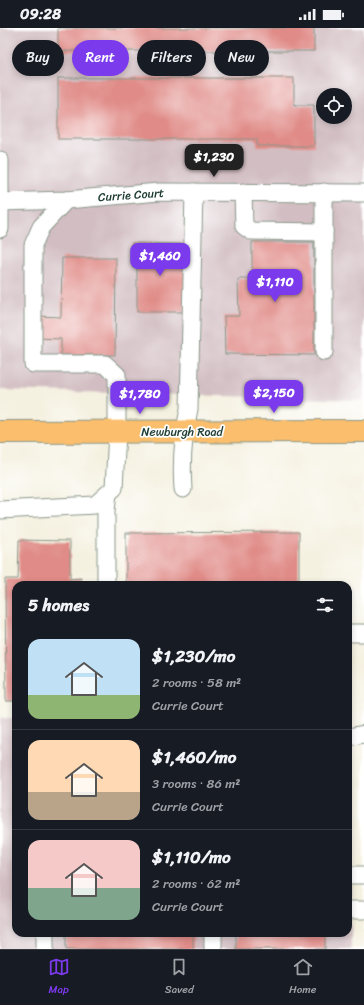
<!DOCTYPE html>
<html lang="en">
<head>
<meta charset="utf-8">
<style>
	:root { --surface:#171b24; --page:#20242c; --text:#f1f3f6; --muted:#9ea1a6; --line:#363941; --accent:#7c3aed }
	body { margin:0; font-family:Sriracha,sans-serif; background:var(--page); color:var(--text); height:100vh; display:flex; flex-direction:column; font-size:15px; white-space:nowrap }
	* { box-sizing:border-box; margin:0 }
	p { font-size:13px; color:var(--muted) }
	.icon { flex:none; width:22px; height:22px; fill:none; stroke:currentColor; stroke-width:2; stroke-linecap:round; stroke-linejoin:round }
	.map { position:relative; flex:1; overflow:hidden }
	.drawer { position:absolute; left:12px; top:553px; width:340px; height:356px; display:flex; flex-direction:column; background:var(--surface); border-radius:12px; box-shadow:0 2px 6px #0003 }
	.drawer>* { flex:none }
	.banner { position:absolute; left:12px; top:12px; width:340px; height:36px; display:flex; gap:8px }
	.buttons { position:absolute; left:316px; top:60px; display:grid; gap:8px }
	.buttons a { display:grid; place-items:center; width:36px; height:36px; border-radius:50%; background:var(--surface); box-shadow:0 2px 6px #0003; font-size:20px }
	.price { position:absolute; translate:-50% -34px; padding:0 9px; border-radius:8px; background:var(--accent); color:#fff; font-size:13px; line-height:26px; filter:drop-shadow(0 1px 2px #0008) }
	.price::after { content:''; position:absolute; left:50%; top:24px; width:12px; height:9px; margin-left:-6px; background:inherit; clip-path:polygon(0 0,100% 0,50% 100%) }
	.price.on { background:#222; color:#fff }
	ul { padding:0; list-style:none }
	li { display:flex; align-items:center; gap:12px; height:100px; padding:0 16px }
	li+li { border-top:1px solid var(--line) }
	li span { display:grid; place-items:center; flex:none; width:112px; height:80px; border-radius:12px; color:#555 }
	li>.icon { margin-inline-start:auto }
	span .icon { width:48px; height:48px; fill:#fffc; stroke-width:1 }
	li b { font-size:17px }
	h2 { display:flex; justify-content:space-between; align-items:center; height:48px; padding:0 16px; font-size:17px }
	.chip { padding:0 14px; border-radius:18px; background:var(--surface); box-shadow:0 2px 6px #0003; font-size:14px; line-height:36px }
	.chip.on { background:var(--accent); color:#fff }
	.status { display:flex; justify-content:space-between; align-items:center; height:28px; padding:0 20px; background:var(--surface); direction:ltr }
	.status svg { height:11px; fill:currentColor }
	.tabs { display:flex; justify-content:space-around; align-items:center; height:56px; border-top:1px solid var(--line); background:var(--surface); font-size:11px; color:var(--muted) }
	.tabs a { display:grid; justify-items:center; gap:2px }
	.tabs .on { color:var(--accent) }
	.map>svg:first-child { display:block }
	.industrial { fill:#d2bec2; fill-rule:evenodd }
	.building { fill:#e08b87 }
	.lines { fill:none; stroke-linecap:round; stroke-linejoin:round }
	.minor-casing { stroke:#8a978a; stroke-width:19 }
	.major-casing { stroke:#8a978a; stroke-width:24 }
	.minor { stroke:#fff; stroke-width:17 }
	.major { stroke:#fabe6d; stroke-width:22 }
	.labels { text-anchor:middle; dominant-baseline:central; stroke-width:3.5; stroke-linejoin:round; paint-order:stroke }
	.street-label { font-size:12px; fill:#1f3d34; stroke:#fff }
</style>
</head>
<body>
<div class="status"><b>09:28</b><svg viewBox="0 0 49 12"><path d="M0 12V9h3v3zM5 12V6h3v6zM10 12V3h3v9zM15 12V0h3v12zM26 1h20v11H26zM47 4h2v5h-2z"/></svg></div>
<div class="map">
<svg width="364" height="921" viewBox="0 0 364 921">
	<rect width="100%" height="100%" fill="#fff"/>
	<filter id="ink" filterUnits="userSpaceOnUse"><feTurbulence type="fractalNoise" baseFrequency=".025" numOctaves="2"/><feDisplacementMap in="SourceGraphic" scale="8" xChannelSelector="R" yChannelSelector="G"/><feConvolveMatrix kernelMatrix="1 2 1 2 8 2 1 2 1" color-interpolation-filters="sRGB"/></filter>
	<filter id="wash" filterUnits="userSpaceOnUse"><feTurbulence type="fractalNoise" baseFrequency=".012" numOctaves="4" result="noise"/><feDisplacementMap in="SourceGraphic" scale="16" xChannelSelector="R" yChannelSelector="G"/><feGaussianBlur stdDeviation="0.9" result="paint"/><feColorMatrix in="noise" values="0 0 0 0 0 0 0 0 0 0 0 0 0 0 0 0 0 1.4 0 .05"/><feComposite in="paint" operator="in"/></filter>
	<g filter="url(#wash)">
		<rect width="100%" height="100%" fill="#f5f1e1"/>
		<g class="industrial">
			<path d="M0,0H364V372L0,362ZM323,67H345V89H323Z"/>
			<polygon points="0,690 16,690 16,905 348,905 348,690 351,690 351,921 0,921"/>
		</g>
		<g id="blocks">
			<g class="building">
				<rect x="58" y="0" width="256" height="23"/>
				<polygon points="58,50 294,50 294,77 314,77 314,118 257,118 257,111 58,111"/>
				<polygon points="252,214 314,214 314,327 225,326 224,288 239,288 238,251 252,251"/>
				<polygon points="132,215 185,216 185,284 137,284 137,232 132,232"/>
				<polygon points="62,230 116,230 115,327 61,327 61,311 37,310 37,288 61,289"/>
				<polygon points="299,504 299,557 126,557 126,505"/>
				<polygon points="19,512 70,513 70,551 81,550 81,557 16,557 16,673 6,673 5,551 18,551"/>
				<rect x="66" y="905" width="127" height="16"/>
				<rect x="236" y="906" width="89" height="15"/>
			</g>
		</g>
	</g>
	<g filter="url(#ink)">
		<use href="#blocks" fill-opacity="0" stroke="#8a978a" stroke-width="1"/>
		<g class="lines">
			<defs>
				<g id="minor">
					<polyline points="0,132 0,201"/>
					<polyline points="243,164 244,198 251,203 324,204"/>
					<polyline points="0,174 66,172 159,164 364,165"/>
					<polyline points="324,324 324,164"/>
					<path d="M183,461C181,433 183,408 189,381L194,164"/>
					<polyline points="0,482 95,477 114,460 117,404 117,347 105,336 33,336 33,217 41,199 66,172"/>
					<polyline points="106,557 106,482 108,466"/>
					<polyline points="348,605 364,605"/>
					<polyline points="348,709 364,706"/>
					<polyline points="348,847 364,847"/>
					<polyline points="348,882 364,882"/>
					<polyline points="45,921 45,905"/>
					<polyline points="213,921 213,905"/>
				</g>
				<polyline id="major" points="0,404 364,403"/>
			</defs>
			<use href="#minor" class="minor-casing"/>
			<use href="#major" class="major-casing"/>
			<use href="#minor" class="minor"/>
			<use href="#major" class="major"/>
		</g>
	</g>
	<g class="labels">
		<g class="street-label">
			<text transform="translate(131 167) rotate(-4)">Currie Court</text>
			<text x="182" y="404">Newburgh Road</text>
		</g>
	</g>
</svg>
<div class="buttons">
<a><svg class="icon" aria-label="locate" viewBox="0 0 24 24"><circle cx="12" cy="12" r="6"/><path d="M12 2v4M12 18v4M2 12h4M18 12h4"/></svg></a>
</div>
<b class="price on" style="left:214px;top:150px">$1,230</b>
<b class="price" style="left:160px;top:249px">$1,460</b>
<b class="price" style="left:275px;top:275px">$1,110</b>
<b class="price" style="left:274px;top:386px">$2,150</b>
<b class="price" style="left:140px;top:387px">$1,780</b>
<div class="banner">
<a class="chip">Buy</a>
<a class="chip on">Rent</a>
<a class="chip">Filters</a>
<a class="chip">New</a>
</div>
<section class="drawer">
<h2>5 homes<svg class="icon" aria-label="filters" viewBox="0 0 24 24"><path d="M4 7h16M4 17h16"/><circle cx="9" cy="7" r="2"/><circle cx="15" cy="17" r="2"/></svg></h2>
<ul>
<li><span style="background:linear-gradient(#bfe0f5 70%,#8fb573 0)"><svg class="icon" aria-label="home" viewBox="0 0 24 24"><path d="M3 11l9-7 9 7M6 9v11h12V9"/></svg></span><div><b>$1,230/mo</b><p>2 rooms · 58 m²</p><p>Currie Court</p></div></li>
<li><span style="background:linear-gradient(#ffd9b3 65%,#b9a48a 0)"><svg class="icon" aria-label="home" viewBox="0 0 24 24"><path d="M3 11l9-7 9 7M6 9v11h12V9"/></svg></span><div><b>$1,460/mo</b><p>3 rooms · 86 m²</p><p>Currie Court</p></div></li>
<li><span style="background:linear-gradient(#f6c9c9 60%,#7fa58c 0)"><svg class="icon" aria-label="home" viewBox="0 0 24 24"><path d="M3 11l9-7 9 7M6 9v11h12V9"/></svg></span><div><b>$1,110/mo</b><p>2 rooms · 62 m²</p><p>Currie Court</p></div></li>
</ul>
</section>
</div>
<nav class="tabs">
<a class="on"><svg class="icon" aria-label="map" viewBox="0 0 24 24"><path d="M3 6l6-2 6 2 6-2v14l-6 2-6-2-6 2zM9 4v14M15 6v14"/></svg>Map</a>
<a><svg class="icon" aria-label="saved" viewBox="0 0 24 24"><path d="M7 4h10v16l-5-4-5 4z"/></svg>Saved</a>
<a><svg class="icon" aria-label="home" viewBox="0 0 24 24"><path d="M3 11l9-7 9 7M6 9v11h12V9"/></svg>Home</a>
</nav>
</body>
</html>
